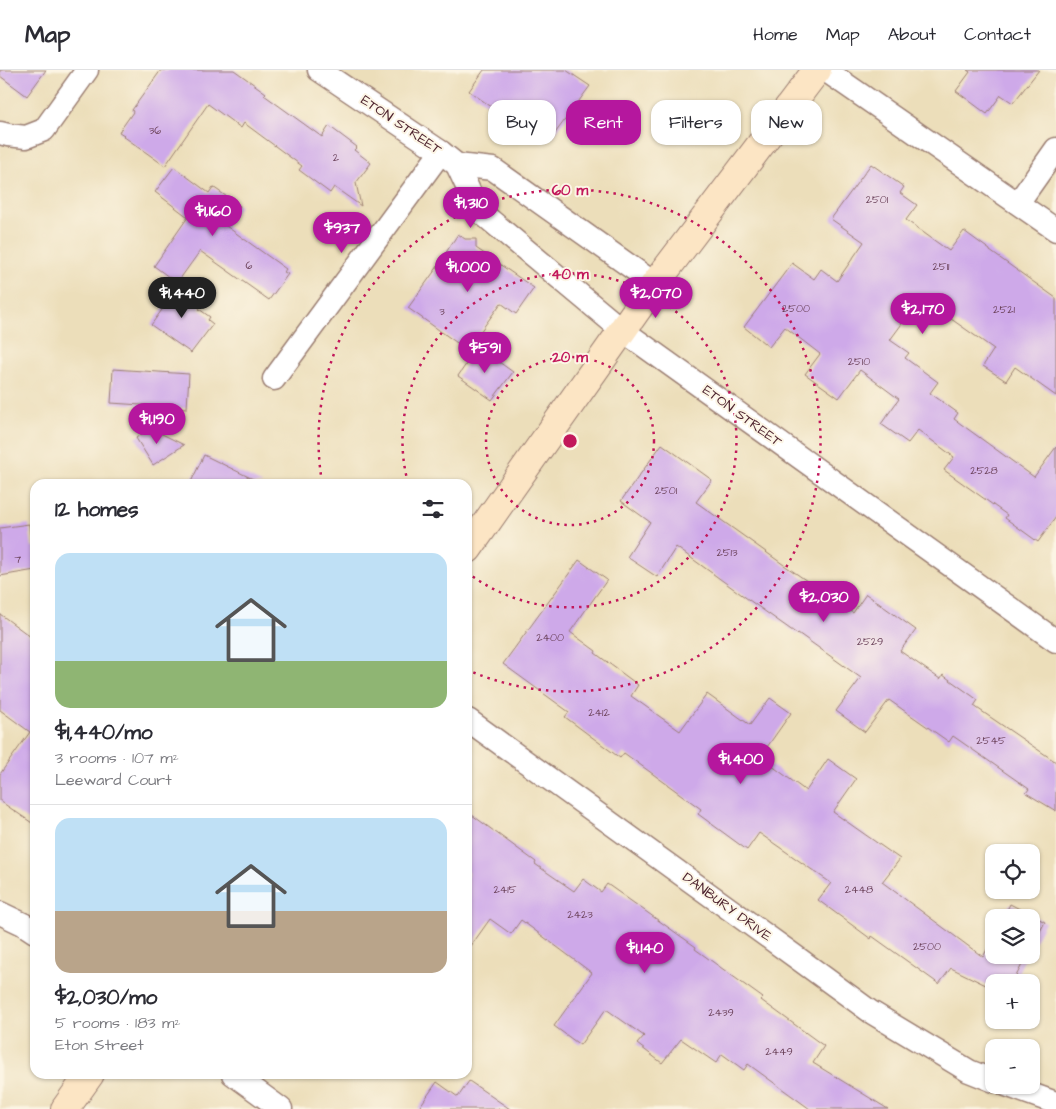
<!DOCTYPE html>
<html lang="en">
<head>
<meta charset="utf-8">
<style>
	:root { --surface:#fff; --page:#f7f7f7; --text:#2b2b33; --muted:#7c7c81; --line:#e1e1e2; --accent:#b5179e }
	body { margin:0; font-family:"Architects Daughter",sans-serif; background:var(--page); color:var(--text); height:100vh; display:flex; flex-direction:column; font-size:19px; white-space:nowrap }
	* { box-sizing:border-box; margin:0 }
	p { font-size:16px; color:var(--muted) }
	.icon { flex:none; width:28px; height:28px; fill:none; stroke:currentColor; stroke-width:2; stroke-linecap:round; stroke-linejoin:round }
	.map { position:relative; flex:1; overflow:hidden }
	.panel { position:absolute; left:30px; top:409px; width:442px; height:600px; display:flex; flex-direction:column; background:var(--surface); border-radius:15px; box-shadow:0 1px 4px #0004 }
	.panel>* { flex:none }
	.guide { position:absolute; left:488px; top:30px; width:475px; height:45px; display:flex; gap:10px }
	.fabs { position:absolute; left:985px; top:774px; display:grid; gap:10px }
	.fabs a { display:grid; place-items:center; width:55px; height:55px; border-radius:10px; background:var(--surface); box-shadow:0 1px 4px #0004; font-size:25px }
	.price { position:absolute; translate:-50% -42px; padding:0 11px; border-radius:18px; background:var(--accent); color:#fff; font-size:16px; line-height:32px; filter:drop-shadow(0 1px 2px #0008) }
	.price::after { content:''; position:absolute; left:50%; top:30px; width:15px; height:11px; margin-left:-8px; background:inherit; clip-path:polygon(0 0,100% 0,50% 100%) }
	.price.on { background:#222; color:#fff }
	ul { padding:0; list-style:none }
	li { display:grid; align-content:center; gap:10px; height:265px; padding:0 25px }
	li+li { border-top:1px solid var(--line) }
	li span { display:grid; place-items:center; height:155px; border-radius:15px; color:#555 }
	li>.icon { margin-inline-start:auto }
	span .icon { width:90px; height:90px; fill:#fffc; stroke-width:1 }
	li b { font-size:21px }
	h2 { display:flex; justify-content:space-between; align-items:center; height:60px; padding:0 25px; font-size:21px }
	.tag { padding:0 18px; border-radius:15px; background:var(--surface); box-shadow:0 1px 4px #0004; font-size:18px; line-height:45px }
	.tag.on { background:var(--accent); color:#fff }
	header { display:flex; align-items:center; gap:30px; box-sizing:border-box; height:70px; padding:0 25px; background:var(--surface); border-bottom:1px solid var(--line) }
	header strong { font-size:24px }
	nav { display:flex; gap:28px; margin-inline-start:auto; font-size:18px }
	.map>svg:first-child { display:block }
	.building { fill:#cea9e9 }
	.lines { fill:none; stroke-linecap:round; stroke-linejoin:round }
	.street-casing { stroke:#9b7e72; stroke-width:25 }
	.secondary-casing { stroke:#9b7e72; stroke-width:30 }
	.street { stroke:#fff; stroke-width:22 }
	.secondary { stroke:#fce5c4; stroke-width:28 }
	.ring { fill:none; stroke:#c2185b; stroke-width:2.5; stroke-dasharray:2.5 5 }
	.labels { text-anchor:middle; dominant-baseline:central; stroke-width:4; stroke-linejoin:round; paint-order:stroke }
	.number-label { font-size:11px; fill:#6b425a }
	.street-label { font-size:14px; fill:#4a1f2b; stroke:#fcf5e5 }
	.centre { fill:#c2185b; stroke:#fcf5e5; stroke-width:2.5 }
	.ring-label { font-size:15px; text-anchor:middle; font-weight:bold; fill:#c2185b; stroke:#fcf5e5; stroke-width:4; stroke-linejoin:round; paint-order:stroke }
</style>
</head>
<body>
<header>
<strong>Map</strong>
<nav><a>Home</a><a>Map</a><a>About</a><a>Contact</a></nav>
</header>
<div class="map">
<svg width="1056" height="1039" viewBox="0 0 1056 1039">
	<rect width="100%" height="100%" fill="#fcf5e5"/>
	<filter id="ink" filterUnits="userSpaceOnUse"><feTurbulence type="fractalNoise" baseFrequency=".02" numOctaves="2"/><feDisplacementMap in="SourceGraphic" scale="10" xChannelSelector="R" yChannelSelector="G"/><feConvolveMatrix kernelMatrix="1 2 1 2 8 2 1 2 1" color-interpolation-filters="sRGB"/></filter>
	<filter id="wash" filterUnits="userSpaceOnUse"><feTurbulence type="fractalNoise" baseFrequency=".0096" numOctaves="4" result="noise"/><feDisplacementMap in="SourceGraphic" scale="20" xChannelSelector="R" yChannelSelector="G"/><feGaussianBlur stdDeviation="1.12" result="paint"/><feColorMatrix in="noise" values="0 0 0 0 0 0 0 0 0 0 0 0 0 0 0 0 0 1.4 0 .05"/><feComposite in="paint" operator="in"/></filter>
	<g filter="url(#wash)">
		<rect width="100%" height="100%" fill="#ecdeba"/>
		<g id="blocks">
			<g class="building">
				<polygon points="0,0 46,0 27,26 0,6"/>
				<polygon points="161,0 234,0 266,23 264,25 322,67 329,56 357,77 354,80 371,93 356,113 361,136 334,117 330,123 299,100 302,96 244,53 241,58 208,34 165,96 123,66 124,65 119,62 133,42 132,40"/>
				<polygon points="484,0 566,0 590,16 553,66 541,58 536,58 509,38 503,45 469,21"/>
				<polygon points="967,0 1039,0 1013,33 1001,25 987,44 956,21 970,2"/>
				<polygon points="871,94 904,117 900,123 917,135 906,150 949,181 964,161 990,180 990,181 1056,228 1056,326 1015,297 1006,311 983,296 994,279 944,244 943,246 922,231 917,237 915,236 890,270 909,283 905,288 938,312 930,323 958,343 954,349 1034,407 1056,377 1056,447 1038,472 1005,448 1007,445 944,400 954,387 918,360 908,373 881,354 899,329 860,300 839,328 805,304 820,284 785,257 769,277 744,257 792,193 814,209 821,199 837,211 864,172 831,149"/>
				<polygon points="174,97 209,123 213,117 240,136 226,156 286,199 284,202 288,204 269,230 200,181 177,213 154,196 188,147 155,122"/>
				<polygon points="458,164 465,169 476,169 476,178 534,218 516,244 501,233 467,280 408,238 446,185 445,184"/>
				<polygon points="173,214 202,235 199,239 210,247 208,250 213,254 191,283 151,255 164,237 162,228"/>
				<polygon points="478,277 513,302 492,330 458,306"/>
				<polygon points="113,299 189,304 187,338 111,333"/>
				<polygon points="150,358 184,375 153,395 136,368"/>
				<polygon points="662,374 712,410 696,432 784,495 853,543 866,524 916,560 900,581 940,609 943,605 978,630 974,636 1056,692 1056,741 1026,723 1029,719 953,666 949,672 889,630 865,662 836,641 861,608 798,563 797,564 756,535 676,477 657,507 627,487 650,452 621,431"/>
				<polygon points="204,385 263,414 190,414"/>
				<polygon points="29,454 32,477 35,476 35,500 0,506 0,458"/>
				<polygon points="579,490 607,510 570,562 596,581 595,583 638,615 631,626 680,661 707,624 750,655 770,628 791,643 760,687 806,721 828,689 856,709 833,742 900,789 882,812 983,887 994,866 994,885 1027,885 1013,912 994,912 994,919 951,898 939,914 872,866 871,869 818,830 831,813 759,763 747,780 698,744 701,739 624,683 620,688 565,647 569,642 503,594"/>
				<polygon points="0,544 35,570 35,755 0,731 0,704 30,662 0,640"/>
				<polygon points="468,742 536,792 535,794 574,821 583,809 601,822 607,814 696,877 695,879 763,928 761,930 824,976 813,993 888,1039 810,1039 748,994 744,1000 722,984 716,993 681,969 662,993 637,974 644,966 606,939 580,975 554,956 592,903 521,850 511,864 490,849 468,880"/>
				<polygon points="1010,834 1045,852 1031,878 1031,848 1003,848"/>
				<polygon points="469,1011 510,1039 418,1039 437,1012 458,1027"/>
			</g>
		</g>
	</g>
	<g filter="url(#ink)">
		<use href="#blocks" fill-opacity="0" stroke="#9b7e72" stroke-width="1"/>
		<g class="lines">
			<defs>
				<g id="street">
					<polyline points="319,0 441,82 457,95 478,140 622,260 1056,571"/>
					<polyline points="825,0 1056,160"/>
					<polyline points="0,63 8,65 26,67 44,60 87,0"/>
					<polyline points="457,95 493,99 655,214"/>
					<polyline points="1018,133 1056,79"/>
					<polyline points="274,309 441,82"/>
					<polyline points="468,650 800,890 871,942 969,1001 994,1011"/>
					<polyline points="0,843 23,854 35,862"/>
					<polyline points="233,1004 281,1039"/>
					<polyline points="1006,1015 1056,1033"/>
				</g>
				<g id="secondary">
					<polyline points="468,479 655,214 817,0"/>
					<polyline points="65,1039 90,1004"/>
				</g>
			</defs>
			<use href="#street" class="street-casing"/>
			<use href="#secondary" class="secondary-casing"/>
			<use href="#street" class="street"/>
			<use href="#secondary" class="secondary"/>
		</g>
	</g>
	<g class="ring">
		<circle cx="570" cy="371" r="84"/>
		<path d="M408 413A167 167 0 1 1 468 503"/>
		<path d="M322 412A251 251 0 1 1 468 600"/>
	</g>
	<g class="labels">
		<g class="number-label">
			<text x="155" y="60">36</text>
			<text x="336" y="87">2</text>
			<text x="877" y="129">2501</text>
			<text x="249" y="195">6</text>
			<text x="941" y="196">2511</text>
			<text x="796" y="238">2500</text>
			<text x="1004" y="239">2521</text>
			<text x="442" y="241">3</text>
			<text x="859" y="291">2510</text>
			<text x="984" y="400">2528</text>
			<text x="666" y="420">2501</text>
			<text x="727" y="482">2513</text>
			<text x="18" y="489">7</text>
			<text x="550" y="567">2400</text>
			<text x="870" y="571">2529</text>
			<text x="599" y="642">2412</text>
			<text x="991" y="670">2545</text>
			<text x="505" y="819">2415</text>
			<text x="859" y="819">2448</text>
			<text x="580" y="844">2423</text>
			<text x="927" y="876">2500</text>
			<text x="721" y="942">2439</text>
			<text x="779" y="981">2449</text>
		</g>
		<g class="street-label">
			<text transform="translate(401 55) rotate(34)">ETON STREET</text>
			<text transform="translate(742 346) rotate(36)">ETON STREET</text>
			<text transform="translate(727 837) rotate(36)">DANBURY DRIVE</text>
		</g>
	</g>
	<circle cx="570" cy="371" r="8" class="centre"/>
	<g class="ring-label">
		<text x="570" y="125">60 m</text>
		<text x="570" y="209">40 m</text>
		<text x="570" y="292">20 m</text>
	</g>
</svg>
<div class="fabs">
<a><svg class="icon" aria-label="locate" viewBox="0 0 24 24"><circle cx="12" cy="12" r="6"/><path d="M12 2v4M12 18v4M2 12h4M18 12h4"/></svg></a>
<a><svg class="icon" aria-label="layers" viewBox="0 0 24 24"><path d="M12 4l9 5-9 5-9-5zM3 14l9 5 9-5"/></svg></a>
<a>+</a>
<a>−</a>
</div>
<b class="price" style="left:471px;top:159px">$1,310</b>
<b class="price" style="left:213px;top:167px">$1,160</b>
<b class="price" style="left:342px;top:184px">$937</b>
<b class="price" style="left:468px;top:223px">$1,000</b>
<b class="price on" style="left:182px;top:249px">$1,440</b>
<b class="price" style="left:656px;top:249px">$2,070</b>
<b class="price" style="left:923px;top:265px">$2,170</b>
<b class="price" style="left:485px;top:304px">$591</b>
<b class="price" style="left:157px;top:375px">$1,190</b>
<b class="price" style="left:824px;top:553px">$2,030</b>
<b class="price" style="left:741px;top:715px">$1,400</b>
<b class="price" style="left:645px;top:904px">$1,140</b>
<div class="guide">
<a class="tag">Buy</a>
<a class="tag on">Rent</a>
<a class="tag">Filters</a>
<a class="tag">New</a>
</div>
<section class="panel">
<h2>12 homes<svg class="icon" aria-label="filters" viewBox="0 0 24 24"><path d="M4 7h16M4 17h16"/><circle cx="9" cy="7" r="2"/><circle cx="15" cy="17" r="2"/></svg></h2>
<ul>
<li><span style="background:linear-gradient(#bfe0f5 70%,#8fb573 0)"><svg class="icon" aria-label="home" viewBox="0 0 24 24"><path d="M3 11l9-7 9 7M6 9v11h12V9"/></svg></span><div><b>$1,440/mo</b><p>3 rooms · 107 m²</p><p>Leeward Court</p></div></li>
<li><span style="background:linear-gradient(#bfe0f5 60%,#b9a48a 0)"><svg class="icon" aria-label="home" viewBox="0 0 24 24"><path d="M3 11l9-7 9 7M6 9v11h12V9"/></svg></span><div><b>$2,030/mo</b><p>5 rooms · 183 m²</p><p>Eton Street</p></div></li>
</ul>
</section>
</div>
</body>
</html>
